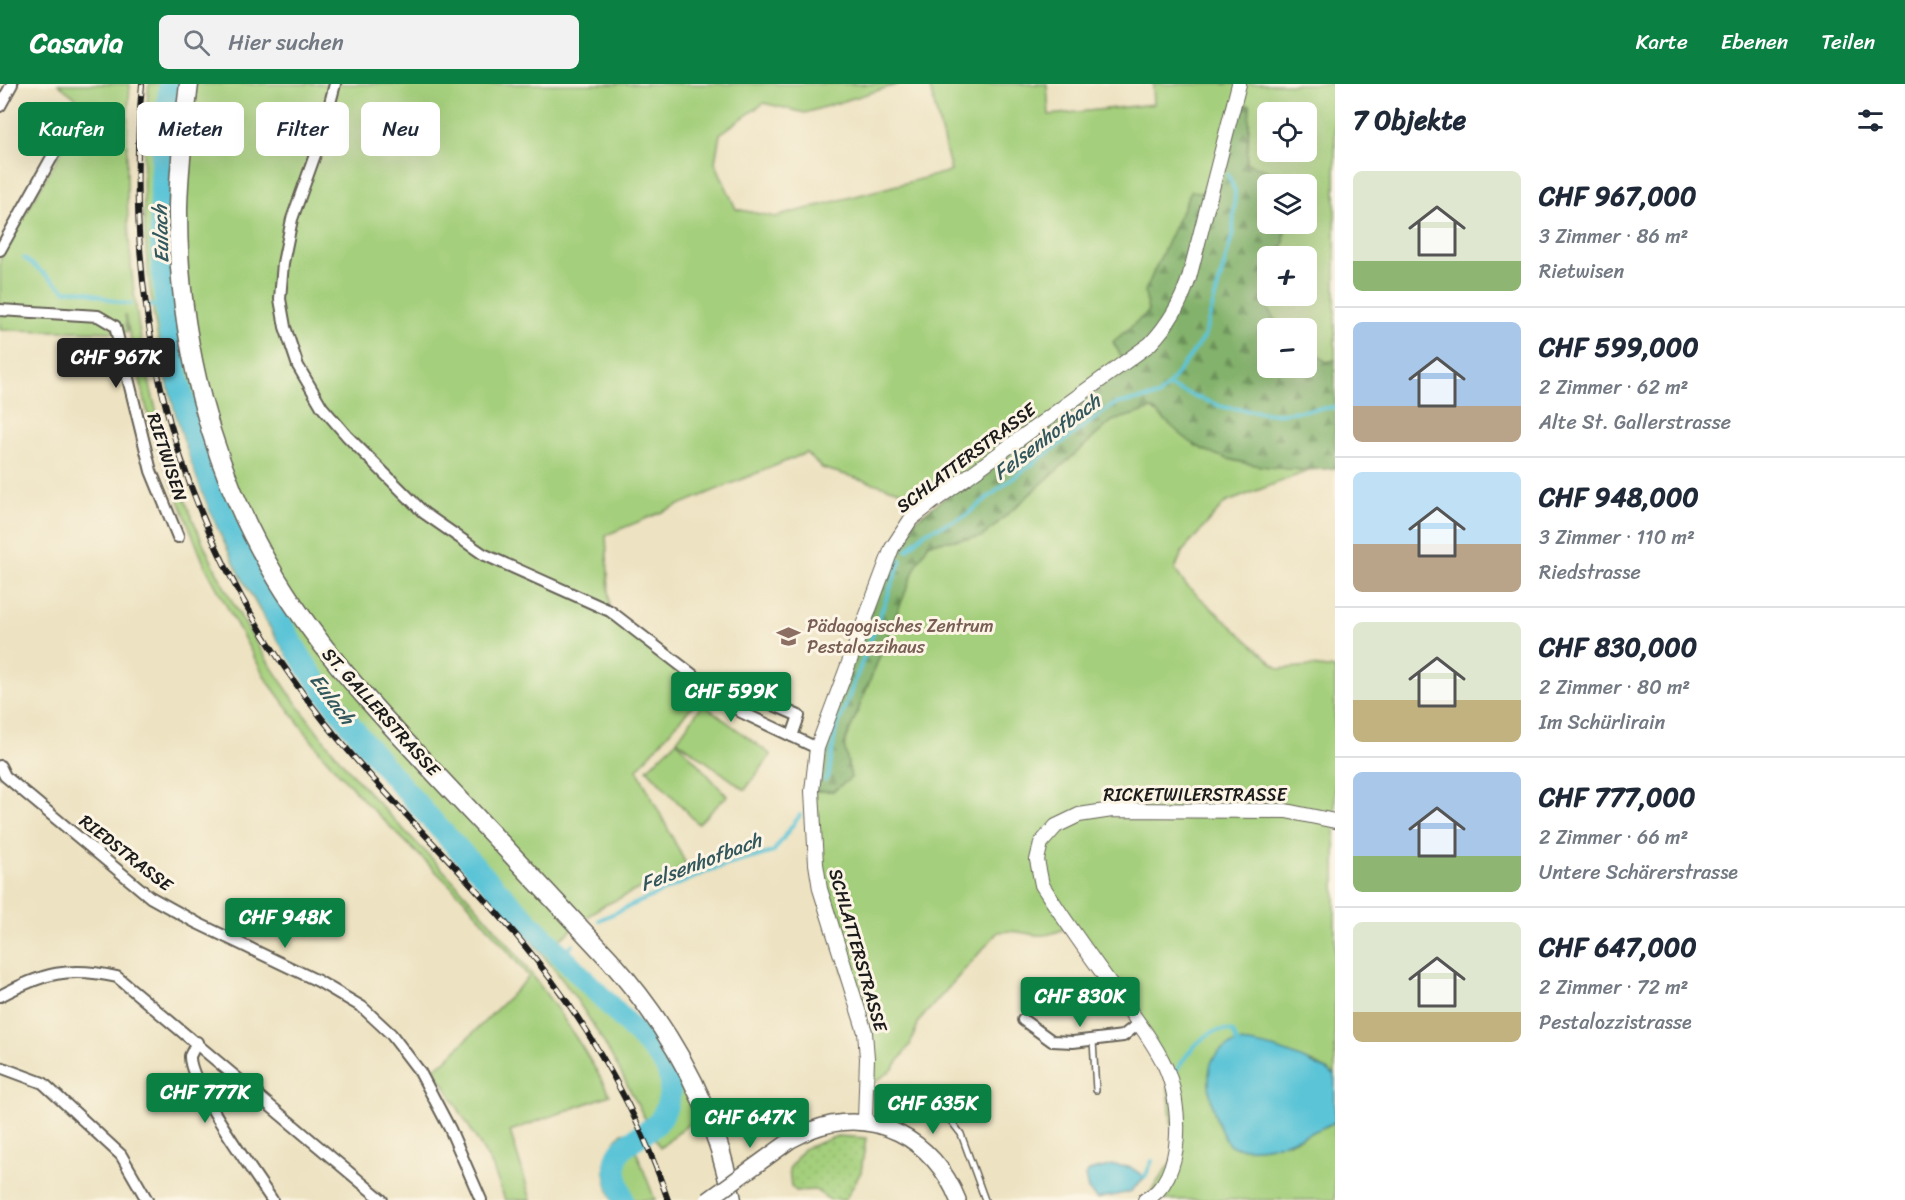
<!DOCTYPE html>
<html lang="de">
<head>
<meta charset="utf-8">
<style>
	:root { --surface:#fff; --page:#f2f2f3; --text:#1f2937; --muted:#747a83; --line:#e0e1e3; --accent:#0b8043 }
	body { margin:0; font-family:Sriracha,sans-serif; background:var(--page); color:var(--text); height:100vh; display:flex; flex-direction:column; font-size:22px; white-space:nowrap }
	* { box-sizing:border-box; margin:0 }
	p { font-size:20px; color:var(--muted) }
	.icon { flex:none; width:33px; height:33px; fill:none; stroke:currentColor; stroke-width:2; stroke-linecap:round; stroke-linejoin:round }
	.map { position:relative; flex:1; overflow:hidden }
	.side { display:flex; flex-direction:column; background:var(--surface); width:570px }
	.side>* { flex:none }
	.hud { position:absolute; left:18px; top:18px; width:570px; height:54px; display:flex; gap:12px }
	.controls { position:absolute; left:1257px; top:18px; display:grid; gap:12px }
	.controls a { display:grid; place-items:center; width:60px; height:60px; border-radius:9px; background:var(--surface); box-shadow:0 6px 24px #0002; font-size:30px }
	.price { position:absolute; translate:-50% -51px; padding:0 14px; border-radius:6px; background:var(--accent); color:#fff; font-size:20px; line-height:39px; filter:drop-shadow(0 2px 3px #0008) }
	.price::after { content:''; position:absolute; left:50%; top:36px; width:18px; height:14px; margin-left:-9px; background:inherit; clip-path:polygon(0 0,100% 0,50% 100%) }
	.price.selected { background:#222; color:#fff }
	ul { padding:0; list-style:none }
	li { display:flex; align-items:center; gap:18px; height:150px; padding:0 18px }
	li+li { border-top:2px solid var(--line) }
	li span { display:grid; place-items:center; flex:none; width:168px; height:120px; border-radius:9px; color:#555 }
	li>.icon { margin-inline-start:auto }
	span .icon { width:72px; height:72px; fill:#fffc; stroke-width:1 }
	li b { font-size:26px }
	h2 { display:flex; justify-content:space-between; align-items:center; height:72px; padding:0 18px; font-size:26px }
	.chip { padding:0 21px; border-radius:9px; background:var(--surface); box-shadow:0 6px 24px #0002; font-size:21px; line-height:54px }
	.chip.selected { background:var(--accent); color:#fff }
	header { display:flex; align-items:center; gap:36px; box-sizing:border-box; height:84px; padding:0 30px; background:var(--accent); color:#fff }
	header strong { font-size:28px }
	nav { display:flex; gap:33px; margin-inline-start:auto; font-size:21px }
	.search { width:420px; height:54px; background:var(--page); display:flex; align-items:center; gap:15px; box-sizing:border-box; padding:0 21px; border-radius:9px; color:var(--muted); font-size:22px }
	main { display:flex; flex:1; min-height:0 }
	.map>svg:first-child { display:block }
	.green { fill:#a4cf7c; stroke:#60764c; stroke-width:1.5; fill-rule:evenodd }
	.forest { fill:url(#forest-firs); stroke:#506744; stroke-width:1.5 }
	.park { fill:url(#park-dots); stroke:#60764c; stroke-width:1.5 }
	.water { fill:#5bc4d7; stroke:#3c707a; stroke-width:1.5 }
	.lines { fill:none; stroke-linecap:round; stroke-linejoin:round }
	.stream { stroke:#5bc4d7; stroke-width:4 }
	.river { stroke:#5bc4d7; stroke-width:22 }
	.service-casing { stroke:#656156; stroke-width:8 }
	.minor-casing { stroke:#656156; stroke-width:14 }
	.tertiary-casing { stroke:#656156; stroke-width:16 }
	.secondary-casing { stroke:#656156; stroke-width:18 }
	.primary-casing { stroke:#656156; stroke-width:21 }
	.service { stroke:#fff; stroke-width:5 }
	.minor { stroke:#fff; stroke-width:10 }
	.tertiary { stroke:#fff; stroke-width:14 }
	.secondary { stroke:#fff; stroke-width:15 }
	.primary { stroke:#fff; stroke-width:18 }
	.rail-casing { stroke:#1c1c1c; stroke-width:6 }
	.rail { stroke:#fcf5e5; stroke-width:4; stroke-dasharray:11; stroke-linecap:butt }
	.secondary-bridge-casing { stroke:#656156; stroke-width:18; stroke-linecap:butt }
	.secondary-bridge { stroke:#fff; stroke-width:15 }
	.labels { text-anchor:middle; dominant-baseline:central; stroke-width:6; stroke-linejoin:round; paint-order:stroke }
	.street-label { font-size:18px; fill:#1c1c1c; stroke:#fcf5e5 }
	.education-label { font-size:18px; fill:#785e54; stroke:#fcf5e5; text-anchor:start }
	.water-label { font-size:20px; font-style:italic; fill:#32575d; stroke:#fcf5e5 }
</style>
</head>
<body>
<header>
<strong>Casavia</strong>
<div class="search"><svg class="icon" aria-label="search" viewBox="0 0 24 24"><circle cx="10" cy="10" r="6"/><path d="M15 15l6 6"/></svg>Hier suchen</div>
<nav><a>Karte</a><a>Ebenen</a><a>Teilen</a></nav>
</header>
<main>
<div class="map">
<svg width="1335" height="1116" viewBox="0 0 1335 1116">
	<defs>
		<pattern id="forest-firs" width="22" height="20" patternUnits="userSpaceOnUse" patternTransform="scale(1.5)"><rect width="22" height="20" fill="#83b26c"/><path d="M5 1l3.5 6h-7zM16 11l3.5 6h-7z" fill="#6a9058"/></pattern>
		<pattern id="park-dots" width="8" height="8" patternUnits="userSpaceOnUse" patternTransform="scale(1.5)"><rect width="8" height="8" fill="#a4cf7c"/><path d="M2 2h.1M6 6h.1" fill="none" stroke="#8db16b" stroke-width="1.8" stroke-linecap="round"/></pattern>
	</defs>
	<rect width="100%" height="100%" fill="#fcf5e5"/>
	<filter id="ink" filterUnits="userSpaceOnUse"><feTurbulence type="fractalNoise" baseFrequency=".0167" numOctaves="2"/><feDisplacementMap in="SourceGraphic" scale="12" xChannelSelector="R" yChannelSelector="G"/><feConvolveMatrix kernelMatrix="1 2 1 2 8 2 1 2 1" color-interpolation-filters="sRGB"/></filter>
	<filter id="wash" filterUnits="userSpaceOnUse"><feTurbulence type="fractalNoise" baseFrequency=".008" numOctaves="4" result="noise"/><feDisplacementMap in="SourceGraphic" scale="24" xChannelSelector="R" yChannelSelector="G"/><feGaussianBlur stdDeviation="1.35" result="paint"/><feColorMatrix in="noise" values="0 0 0 0 0 0 0 0 0 0 0 0 0 0 0 0 0 1.4 0 .05"/><feComposite in="paint" operator="in"/></filter>
	<g filter="url(#wash)">
		<rect width="100%" height="100%" fill="#ede2c1"/>
		<g class="green">
			<path d="M58,0H130C111,264 176,482 348,685C383,727 423,764 460,804C518,868 569,935 610,1011L510,1047L531,1116H505L492,1081L434,984L446,976L529,893L468,819L366,719L321,669L266,595L205,482L153,352L125,230L127,248L0,246V175L67,57L64,55L82,19Z"/>
			<path d="M149,0H899L805,29L764,19L720,50L715,78L736,125L775,133L951,87L929,0H1047L1049,31L1154,20L1153,0H1335V276L1327,278L1307,264L1306,244H1281L1268,226L1263,187L1267,182L1268,212H1306V172H1274L1284,160L1285,140H1306V100H1286V94L1247,79L1250,21L1211,109L1149,228L1113,258L1125,279L934,417L822,384L806,369L606,451L610,527L708,604L637,685L687,782L599,824L557,858L641,942L655,949L687,1007L697,1033L660,1064C629,1003 597,939 554,885C494,808 421,741 358,666C199,476 121,248 149,0ZM1268,28H1306V68H1268Z"/>
			<path d="M1152,325L1195,361L1236,377L1308,387L1225,419L1182,468L1175,486L1185,500L1279,585L1311,582L1335,585V991L1314,979L1237,958L1221,966L1213,976L1288,1059L1335,1038V1116H1145L1175,1072L1166,984L1068,843C1032,861 1030,843 998,848L919,937L910,961L892,986L875,998L866,997L867,974L820,805L812,707H833L851,694L844,661L915,484L929,459L982,453L1112,337Z"/>
			<polygon points="703,620 771,671 745,706 677,656"/>
			<polygon points="677,657 727,712 698,740 647,685"/>
			<path d="M629,1048L655,1116H612C602,1087 600,1072 622,1049Z"/>
		</g>
		<path class="forest" d="M1234,20L1250,21L1247,79L1286,94V100H1268V140H1285L1284,160L1274,172H1268L1267,182L1263,187L1268,226L1281,244H1268V284H1306L1307,264L1327,278L1335,276V384C1294,389 1231,382 1195,361C1180,352 1166,336 1152,325L1112,337L982,453L929,459L915,484L844,661L851,694L833,707H812L817,664L903,445L1125,279L1113,258L1148,228L1145,207L1191,107L1211,109Z"/>
		<polygon class="park" points="837,1052 866,1054 861,1088 845,1116 830,1116 815,1106 796,1107 791,1102 789,1085 803,1065"/>
		<g class="water">
			<path d="M1237,958C1270,959 1306,975 1335,991V1038C1301,1053 1268,1071 1230,1062C1216,1044 1202,997 1213,975C1218,966 1228,963 1237,958Z"/>
			<polygon points="1113,1081 1130,1083 1145,1093 1130,1108 1097,1115 1088,1106 1085,1092 1089,1087"/>
		</g>
		<g class="lines">
			<g class="stream">
				<path d="M24,174L66,207C89,202 108,220 131,220"/>
				<polyline points="149,221 165,225"/>
				<polyline points="1168,302 1223,323 1274,330 1335,323"/>
				<polyline points="907,466 924,449 965,432 1005,400 1115,320 1158,312 1168,302 1204,253 1233,149 1235,107 1228,91"/>
				<polyline points="825,696 829,690 835,649 901,476"/>
				<polyline points="599,836 713,785 773,768 800,731"/>
				<polyline points="562,871 573,860"/>
				<path d="M1176,987C1186,971 1209,938 1233,948L1237,958"/>
				<polyline points="1145,1093 1152,1077"/>
			</g>
			<path class="river" d="M170,0C142,192 174,360 274,527C286,547 297,569 311,589C407,722 529,836 641,954C660,975 675,984 669,1014C667,1023 662,1036 654,1042C643,1052 625,1057 618,1071C611,1085 620,1102 623,1116"/>
		</g>
	</g>
	<g filter="url(#ink)">
		<g class="lines">
			<defs>
				<g id="service">
					<polyline points="1093,957 1096,1006"/>
					<polyline points="917,1019 951,1037 961,1050 985,1116"/>
				</g>
				<g id="minor">
					<polyline points="335,0 320,57 292,135 283,179 280,215 285,243 298,282 322,323 347,352 424,429 483,470 610,527 741,628 817,664"/>
					<polyline points="0,22 12,0"/>
					<polyline points="0,166 66,48"/>
					<polyline points="0,226 98,232 115,242 151,387 178,453"/>
					<polyline points="767,618 799,632 792,652"/>
					<polyline points="0,682 5,692 150,813 197,839 318,897 362,923 391,950 420,988 450,1045 481,1116"/>
					<path d="M0,912C43,889 69,882 117,893L382,1116"/>
					<polyline points="1023,936 1052,957 1073,958 1123,952 1139,939"/>
					<path d="M197,958L190,972C188,998 255,1090 272,1116"/>
					<polyline points="0,983 43,999 121,1071 147,1116"/>
				</g>
				<g id="tertiary">
					<path d="M865,1037L867,974L865,948L820,805L816,780L812,707L817,664L892,464L911,435L934,417L1150,260C1169,240 1181,220 1189,194L1239,0"/>
					<path d="M1145,1116C1186,1096 1182,1018 1165,982C1152,955 1132,930 1115,906C1090,872 1065,837 1042,801L1037,776L1041,759L1056,742L1079,731L1112,726L1286,727L1335,737"/>
				</g>
				<path id="secondary" d="M811,1046C873,1022 934,1055 958,1116"/>
				<path id="primary" d="M189,0C184,41 179,81 178,123C177,250 210,385 277,495C324,572 384,635 446,701C501,759 556,818 610,876C671,945 716,1025 732,1116"/>
			</defs>
			<use href="#service" class="service-casing"/>
			<use href="#minor" class="minor-casing"/>
			<use href="#tertiary" class="tertiary-casing"/>
			<use href="#secondary" class="secondary-casing"/>
			<use href="#primary" class="primary-casing"/>
			<use href="#service" class="service"/>
			<use href="#minor" class="minor"/>
			<use href="#tertiary" class="tertiary"/>
			<use href="#secondary" class="secondary"/>
			<use href="#primary" class="primary"/>
			<defs>
				<path id="rail" d="M142,0C119,253 185,478 352,671C405,732 464,789 516,851C582,930 635,1019 668,1116"/>
			</defs>
			<use href="#rail" class="rail-casing"/>
			<use href="#rail" class="rail"/>
			<defs>
				<polyline id="secondary-bridge" points="708,1116 791,1056 811,1046"/>
			</defs>
			<use href="#secondary-bridge" class="secondary-bridge-casing"/>
			<use href="#secondary-bridge" class="secondary-bridge"/>
		</g>
	</g>
	<defs>
		<symbol id="school-bare" viewBox="-9 -9 18 18"><path d="M0-5L7-2L0 1L-7-2ZM-4 1L0 2.5L4 1V4Q0 6-4 4Z" fill="#8d6e63" stroke="#fcf5e5" stroke-width="2.5" paint-order="stroke"/></symbol>
	</defs>
	<g fill-rule="evenodd">
		<use href="#school-bare" x="772" y="536" width="33" height="33"/>
	</g>
	<g class="labels">
		<g class="street-label">
			<text transform="translate(167 373) rotate(72)">RIETWISEN</text>
			<text transform="translate(966 374) rotate(-37)">SCHLATTERSTRASSE</text>
			<text transform="translate(381 628) rotate(48)">ST. GALLERSTRASSE</text>
			<text x="1195" y="711">RICKETWILERSTRASSE</text>
			<text transform="translate(126 769) rotate(38)">RIEDSTRASSE</text>
			<text transform="translate(858 866) rotate(74)">SCHLATTERSTRASSE</text>
		</g>
		<g class="education-label">
			<text x="807" y="542">Pädagogisches Zentrum<tspan x="807" dy="21">Pestalozzihaus</tspan></text>
		</g>
		<g class="water-label">
			<text transform="translate(161 150) rotate(-92)">Eulach</text>
			<text transform="translate(1047 353) rotate(-37)">Felsenhofbach</text>
			<text transform="translate(332 615) rotate(53)">Eulach</text>
			<text transform="translate(701 778) rotate(-21)">Felsenhofbach</text>
		</g>
	</g>
</svg>
<div class="controls">
<a><svg class="icon" aria-label="locate" viewBox="0 0 24 24"><circle cx="12" cy="12" r="6"/><path d="M12 2v4M12 18v4M2 12h4M18 12h4"/></svg></a>
<a><svg class="icon" aria-label="layers" viewBox="0 0 24 24"><path d="M12 4l9 5-9 5-9-5zM3 14l9 5 9-5"/></svg></a>
<a>+</a>
<a>−</a>
</div>
<b class="price selected" style="left:116px;top:305px">CHF 967K</b>
<b class="price" style="left:731px;top:639px">CHF 599K</b>
<b class="price" style="left:285px;top:865px">CHF 948K</b>
<b class="price" style="left:1080px;top:944px">CHF 830K</b>
<b class="price" style="left:205px;top:1040px">CHF 777K</b>
<b class="price" style="left:933px;top:1051px">CHF 635K</b>
<b class="price" style="left:750px;top:1065px">CHF 647K</b>
<div class="hud">
<a class="chip selected">Kaufen</a>
<a class="chip">Mieten</a>
<a class="chip">Filter</a>
<a class="chip">Neu</a>
</div>
</div>
<section class="side">
<h2>7 Objekte<svg class="icon" aria-label="filters" viewBox="0 0 24 24"><path d="M4 7h16M4 17h16"/><circle cx="9" cy="7" r="2"/><circle cx="15" cy="17" r="2"/></svg></h2>
<ul>
<li><span style="background:linear-gradient(#dfe7d0 75%,#8fb573 0)"><svg class="icon" aria-label="home" viewBox="0 0 24 24"><path d="M3 11l9-7 9 7M6 9v11h12V9"/></svg></span><div><b>CHF 967,000</b><p>3 Zimmer · 86 m²</p><p>Rietwisen</p></div></li>
<li><span style="background:linear-gradient(#a9c7e8 70%,#b9a48a 0)"><svg class="icon" aria-label="home" viewBox="0 0 24 24"><path d="M3 11l9-7 9 7M6 9v11h12V9"/></svg></span><div><b>CHF 599,000</b><p>2 Zimmer · 62 m²</p><p>Alte St. Gallerstrasse</p></div></li>
<li><span style="background:linear-gradient(#bfe0f5 60%,#b9a48a 0)"><svg class="icon" aria-label="home" viewBox="0 0 24 24"><path d="M3 11l9-7 9 7M6 9v11h12V9"/></svg></span><div><b>CHF 948,000</b><p>3 Zimmer · 110 m²</p><p>Riedstrasse</p></div></li>
<li><span style="background:linear-gradient(#dfe7d0 65%,#c2b280 0)"><svg class="icon" aria-label="home" viewBox="0 0 24 24"><path d="M3 11l9-7 9 7M6 9v11h12V9"/></svg></span><div><b>CHF 830,000</b><p>2 Zimmer · 80 m²</p><p>Im Schürlirain</p></div></li>
<li><span style="background:linear-gradient(#a9c7e8 70%,#8fb573 0)"><svg class="icon" aria-label="home" viewBox="0 0 24 24"><path d="M3 11l9-7 9 7M6 9v11h12V9"/></svg></span><div><b>CHF 777,000</b><p>2 Zimmer · 66 m²</p><p>Untere Schärerstrasse</p></div></li>
<li><span style="background:linear-gradient(#dfe7d0 75%,#c2b280 0)"><svg class="icon" aria-label="home" viewBox="0 0 24 24"><path d="M3 11l9-7 9 7M6 9v11h12V9"/></svg></span><div><b>CHF 647,000</b><p>2 Zimmer · 72 m²</p><p>Pestalozzistrasse</p></div></li>
</ul>
</section>
</main>
</body>
</html>
